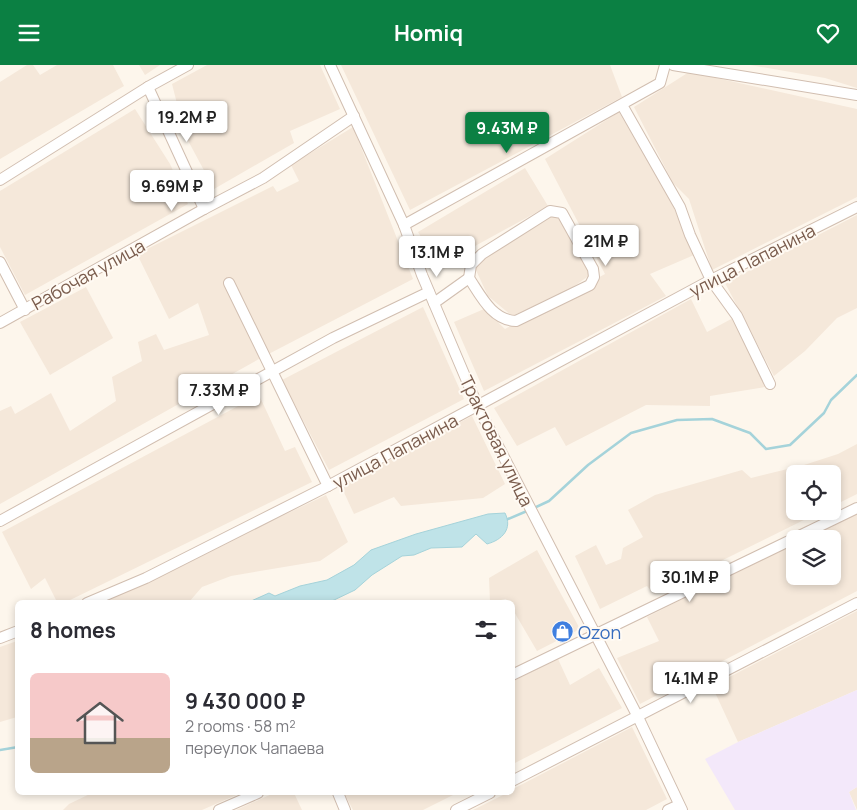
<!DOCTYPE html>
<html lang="en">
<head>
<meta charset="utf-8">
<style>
	:root { --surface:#fff; --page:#f2f2f3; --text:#2b2b33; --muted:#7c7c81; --accent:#0b8043 }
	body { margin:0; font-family:Manrope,sans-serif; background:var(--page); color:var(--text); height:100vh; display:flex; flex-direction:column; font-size:19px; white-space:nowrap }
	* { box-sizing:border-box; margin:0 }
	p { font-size:16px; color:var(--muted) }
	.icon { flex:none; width:28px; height:28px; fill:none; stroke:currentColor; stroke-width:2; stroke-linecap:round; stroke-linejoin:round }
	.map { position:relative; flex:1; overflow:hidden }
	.panel { position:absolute; left:15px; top:535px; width:500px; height:195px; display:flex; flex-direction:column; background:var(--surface); border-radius:8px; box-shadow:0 2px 8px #0003 }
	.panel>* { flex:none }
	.controls { position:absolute; left:786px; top:400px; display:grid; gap:10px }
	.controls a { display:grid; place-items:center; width:55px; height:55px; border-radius:8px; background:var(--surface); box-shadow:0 2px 8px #0003; font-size:25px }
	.price { position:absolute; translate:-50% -42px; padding:0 11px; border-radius:5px; background:#fff; color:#222; font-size:16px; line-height:32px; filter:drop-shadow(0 1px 2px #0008) }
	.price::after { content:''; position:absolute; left:50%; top:30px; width:15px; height:11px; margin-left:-8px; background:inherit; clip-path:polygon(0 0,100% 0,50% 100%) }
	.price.current { background:var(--accent); color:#fff }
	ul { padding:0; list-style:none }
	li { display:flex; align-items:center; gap:15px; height:125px; padding:0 15px }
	li span { display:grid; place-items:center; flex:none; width:140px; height:100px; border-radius:8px; color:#555 }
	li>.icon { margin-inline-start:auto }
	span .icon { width:60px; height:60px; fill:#fffc; stroke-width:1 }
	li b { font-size:21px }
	h2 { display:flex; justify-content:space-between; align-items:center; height:60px; padding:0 15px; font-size:21px }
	header { display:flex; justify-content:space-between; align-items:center; height:65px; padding:0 15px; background:var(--accent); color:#fff; font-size:22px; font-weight:700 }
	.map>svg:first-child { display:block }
	.residential { fill:#f5e8da }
	.education { fill:#f3e8fa }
	.water { fill:#bfe3e8; stroke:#a5d3da }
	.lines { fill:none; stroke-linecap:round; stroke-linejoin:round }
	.stream { stroke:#a5d3da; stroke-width:2.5 }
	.minor-casing { stroke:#d1beb0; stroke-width:12 }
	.minor { stroke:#fff; stroke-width:10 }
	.labels { text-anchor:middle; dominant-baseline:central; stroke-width:4; stroke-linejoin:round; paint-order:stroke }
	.street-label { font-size:18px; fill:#7a5c4d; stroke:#fffaf3 }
	.shop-label { font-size:18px; fill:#366cbe; stroke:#fffaf3; text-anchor:start }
</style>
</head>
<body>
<header><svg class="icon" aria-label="menu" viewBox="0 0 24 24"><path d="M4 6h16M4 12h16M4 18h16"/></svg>Homiq<svg class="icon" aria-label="heart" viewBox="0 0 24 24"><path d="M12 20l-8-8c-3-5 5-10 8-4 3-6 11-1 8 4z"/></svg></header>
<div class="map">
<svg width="857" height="745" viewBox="0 0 857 745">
	<rect width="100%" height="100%" fill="#fdf6ec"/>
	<g class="residential">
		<polygon points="27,0 33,0 40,10 57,0 113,0 124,21 0,94 0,17"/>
		<polygon points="139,0 160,0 145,10"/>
		<polygon points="207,0 320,0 340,44 290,66 294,78 214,124 185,70 172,19"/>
		<polygon points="341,0 610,0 622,32 410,145"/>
		<polygon points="750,0 857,0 857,23 825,13"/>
		<polygon points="689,7 857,44 857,132 712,205 689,134 673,118 634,42"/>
		<polygon points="135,44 170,99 188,139 25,230 0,182 0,126"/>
		<polygon points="619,47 670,134 694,190 650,209 666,231 484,326 454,257 484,244 505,264 605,209 545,94"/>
		<polygon points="353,62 413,214 259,294 0,439 0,346 11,341 15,349 51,328 70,366 116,336 112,312 142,296 138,277 156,269 164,285 209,270 198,238 169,254 137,189 273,121 277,127 299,116 291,100"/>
		<polygon points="525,103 548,141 475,181 472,173 433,191 418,167"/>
		<polygon points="558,147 590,210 566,227 512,251 488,231 474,201 496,182"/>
		<polygon points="857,150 857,243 837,253 805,286 774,311 725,218"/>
		<polygon points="86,222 113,273 50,310 20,257"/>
		<polygon points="691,234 707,267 733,253 765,322 710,331 710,341 646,340 566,381 555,362 517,381 494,343"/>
		<polygon points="423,242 464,334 329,405 282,315"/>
		<polygon points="259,330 285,386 295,382 312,417 66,537 57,537 45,513 31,524 2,467"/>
		<polygon points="472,351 505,419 483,433 401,441 394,432 354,449 341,421"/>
		<polygon points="857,379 857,429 833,441 832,409 795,409 795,446 822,446 654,529 647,521 600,544 575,491 596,480 606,500 621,494 623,483 643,472 628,445 655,430 742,405 751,413 804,400 838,389"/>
		<polygon points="326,430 348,477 320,496 231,511 202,522 189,537 100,538"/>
		<polygon points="857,446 857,526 640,639 617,593 659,576 647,552 795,477 795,511 832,511 832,474 802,474"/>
		<polygon points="537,485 580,564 537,586 513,545 512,538 508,537 506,534 490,537 489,513"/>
		<polygon points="857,546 857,625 738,677 712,621"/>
		<polygon points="17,576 17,652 0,657 0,582"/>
		<polygon points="558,594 570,620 599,603 622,643 513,699 513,616"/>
		<polygon points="632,662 667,734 646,745 473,745 507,728 512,728 513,724"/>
		<polygon points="857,722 857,745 849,727"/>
		<polygon points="92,728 241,728 202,745 63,745 69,739"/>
		<polygon points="274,728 294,728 302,745 236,745"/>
		<polygon points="344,728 457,728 423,745 353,745"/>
	</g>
	<polygon class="education" points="857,625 857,722 849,727 856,745 735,745 705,694 738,677"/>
	<path class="water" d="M505,448C513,464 502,475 487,479L476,469L462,482L431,483L414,490L402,491L372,510L355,525L332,536L249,537L269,528L275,531L300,521L327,515L354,500L371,485L416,469L488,449Z"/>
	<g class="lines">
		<g class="stream">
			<polyline points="532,444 549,436 588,400 631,368 677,355 712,354 750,368 766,384 790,380 824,348 831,335 857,310"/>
			<polyline points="508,454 527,446"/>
			<polyline points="0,685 18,682"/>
		</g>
		<defs>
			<g id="minor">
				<polyline points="330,0 404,160 422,210 478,342 638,652 682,745"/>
				<polyline points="673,0 857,30"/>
				<polyline points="148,22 204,144"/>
				<polyline points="622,40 680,142 690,170 711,215 737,251 770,319"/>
				<polyline points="0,115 148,22 188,0"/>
				<path d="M550,146L562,148L593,204L594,212L590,220L516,256C492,255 481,231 469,213L471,200L482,189Z"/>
				<polyline points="404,160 660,18 665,0"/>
				<polyline points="0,197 25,245"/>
				<polyline points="229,218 328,421"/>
				<polyline points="434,238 469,213"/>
				<polyline points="0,258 204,144 263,113 354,51"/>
				<polyline points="0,456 333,273 429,227"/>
				<polyline points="87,538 146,513 328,421 711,215 857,142"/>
				<polyline points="0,573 18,566"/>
				<polyline points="512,610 857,443"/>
				<polyline points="512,716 857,538"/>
				<polyline points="338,728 345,745"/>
				<polyline points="219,745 258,728"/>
				<polyline points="456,745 490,728"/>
				<polyline points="668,745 679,740"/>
			</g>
		</defs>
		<use href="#minor" class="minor-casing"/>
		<use href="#minor" class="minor"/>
	</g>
	<defs>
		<symbol id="shop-disc" viewBox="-11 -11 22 22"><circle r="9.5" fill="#3f7fe0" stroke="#fffaf3"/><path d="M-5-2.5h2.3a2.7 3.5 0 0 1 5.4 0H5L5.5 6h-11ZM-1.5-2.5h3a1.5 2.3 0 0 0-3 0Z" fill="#fff"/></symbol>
	</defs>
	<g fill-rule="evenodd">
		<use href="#shop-disc" x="550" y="554" width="25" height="25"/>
	</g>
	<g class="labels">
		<g class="street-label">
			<text transform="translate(752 195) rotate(-27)">улица Папанина</text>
			<text transform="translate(88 209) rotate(-29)">Рабочая улица</text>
			<text transform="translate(497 376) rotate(64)">Трактовая улица</text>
			<text transform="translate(395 386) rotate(-28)">улица Папанина</text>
		</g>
		<g class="shop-label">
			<text x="578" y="567">Ozon</text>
		</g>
	</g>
</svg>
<div class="controls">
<a><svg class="icon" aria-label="locate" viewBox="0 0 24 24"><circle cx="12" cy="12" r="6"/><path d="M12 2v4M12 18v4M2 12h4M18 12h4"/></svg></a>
<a><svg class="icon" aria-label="layers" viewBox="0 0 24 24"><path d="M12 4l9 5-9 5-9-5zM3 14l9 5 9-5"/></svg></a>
</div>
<b class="price" style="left:187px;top:78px">19.2M ₽</b>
<b class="price current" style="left:507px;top:89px">9.43M ₽</b>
<b class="price" style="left:172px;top:147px">9.69M ₽</b>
<b class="price" style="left:606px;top:202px">21M ₽</b>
<b class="price" style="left:437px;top:213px">13.1M ₽</b>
<b class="price" style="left:219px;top:351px">7.33M ₽</b>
<b class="price" style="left:690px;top:538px">30.1M ₽</b>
<b class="price" style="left:691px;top:639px">14.1M ₽</b>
<section class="panel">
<h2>8 homes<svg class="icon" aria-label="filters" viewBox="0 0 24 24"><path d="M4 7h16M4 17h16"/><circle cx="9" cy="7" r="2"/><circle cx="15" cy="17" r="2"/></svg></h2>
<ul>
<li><span style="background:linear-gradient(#f6c9c9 65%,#b9a48a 0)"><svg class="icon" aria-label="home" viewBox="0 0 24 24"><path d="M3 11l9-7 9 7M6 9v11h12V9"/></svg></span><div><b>9 430 000 ₽</b><p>2 rooms · 58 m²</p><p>переулок Чапаева</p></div></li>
</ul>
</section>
</div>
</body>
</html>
